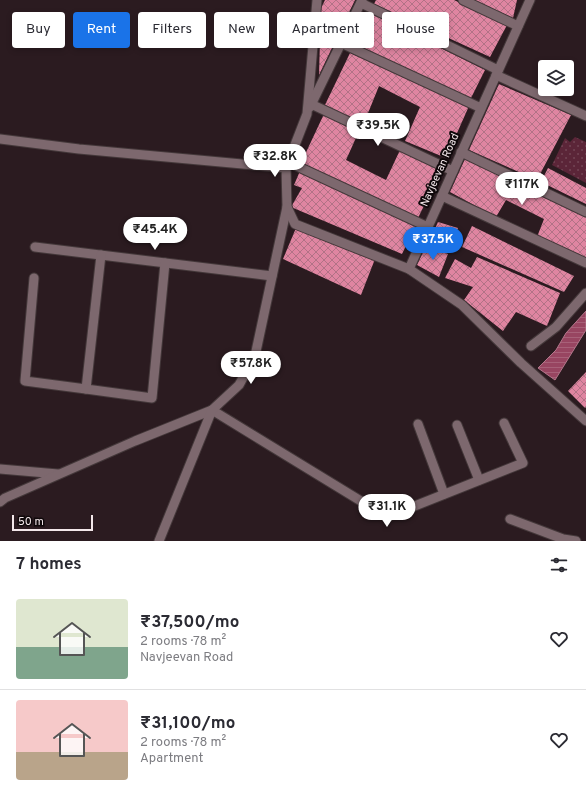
<!DOCTYPE html>
<html lang="en">
<head>
<meta charset="utf-8">
<style>
	:root { --surface:#fff; --page:#f2f2f3; --text:#2b2b33; --muted:#7c7c81; --line:#e1e1e2; --accent:#1a73e8 }
	body { margin:0; font-family:Overpass,sans-serif; background:var(--page); color:var(--text); height:100vh; display:flex; flex-direction:column; font-size:15px; white-space:nowrap }
	* { box-sizing:border-box; margin:0 }
	p { font-size:13px; color:var(--muted) }
	.icon { flex:none; width:22px; height:22px; fill:none; stroke:currentColor; stroke-width:2; stroke-linecap:round; stroke-linejoin:round }
	.map { position:relative; height:541px; overflow:hidden }
	.side { display:flex; flex-direction:column; background:var(--surface); flex:1 }
	.side>* { flex:none }
	.top-card { position:absolute; left:12px; top:12px; width:562px; height:36px; display:flex; gap:8px }
	.controls { position:absolute; left:538px; top:60px; display:grid; gap:8px }
	.controls a { display:grid; place-items:center; width:36px; height:36px; border-radius:4px; background:var(--surface); box-shadow:0 2px 6px #0003; font-size:20px }
	.scale { position:absolute; left:12px; bottom:10px; width:81px; box-sizing:border-box; padding-left:4px; border:2px solid #f3e7ea; border-top:0; font-size:11px; line-height:14px; white-space:nowrap; color:#f3e7ea; -webkit-text-stroke:3px #0f080a; paint-order:stroke }
	.price { position:absolute; translate:-50% -34px; padding:0 9px; border-radius:14px; background:#fff; color:#222; font-size:13px; line-height:26px; filter:drop-shadow(0 1px 2px #0008) }
	.price::after { content:''; position:absolute; left:50%; top:24px; width:12px; height:9px; margin-left:-6px; background:inherit; clip-path:polygon(0 0,100% 0,50% 100%) }
	.price.selected { background:var(--accent); color:#fff }
	ul { padding:0; list-style:none }
	li { display:flex; align-items:center; gap:12px; height:100px; padding:0 16px }
	li+li { border-top:1px solid var(--line) }
	li span { display:grid; place-items:center; flex:none; width:112px; height:80px; border-radius:4px; color:#555 }
	li>.icon { margin-inline-start:auto }
	span .icon { width:48px; height:48px; fill:#fffc; stroke-width:1 }
	li b { font-size:17px }
	h2 { display:flex; justify-content:space-between; align-items:center; height:48px; padding:0 16px; font-size:17px }
	.tag { padding:0 14px; border-radius:4px; background:var(--surface); box-shadow:0 2px 6px #0003; font-size:14px; line-height:36px }
	.tag.selected { background:var(--accent); color:#fff }
	.map>svg:first-child { display:block }
	.grass { fill:url(#grass-dots) }
	.water { fill:url(#water-rules); stroke:#b3768a }
	.building { fill:url(#building-cross-hatch) }
	.lines { fill:none; stroke-linecap:round; stroke-linejoin:round }
	.minor-casing { stroke:#44383a; stroke-width:11 }
	.minor { stroke:#7d686e; stroke-width:9 }
	.labels { text-anchor:middle; dominant-baseline:central; stroke-width:4; stroke-linejoin:round; paint-order:stroke }
	.street-label { font-size:11px; fill:#f3e7ea; stroke:#0f080a }
</style>
</head>
<body>
<div class="map">
<svg width="586" height="541" viewBox="0 0 586 541">
	<defs>
		<pattern id="grass-dots" width="8" height="8" patternUnits="userSpaceOnUse"><rect width="8" height="8" fill="#5b2538"/><path d="M2 2h.1M6 6h.1" fill="none" stroke="#734555" stroke-width="1.8" stroke-linecap="round"/></pattern>
		<pattern id="water-rules" width="6" height="5" patternUnits="userSpaceOnUse"><rect width="6" height="5" fill="#984561"/><path d="M0 2.5h6" fill="none" stroke="#a76078"/></pattern>
		<pattern id="building-cross-hatch" width="8" height="8" patternUnits="userSpaceOnUse"><rect width="8" height="8" fill="#df85a1"/><path d="M0 0l8 8M0 8l8-8" fill="none" stroke="#b27286"/></pattern>
	</defs>
	<rect width="100%" height="100%" fill="#2b1b20"/>
	<polygon class="grass" points="575,137 586,142 586,183 552,165 565,138 570,142"/>
	<polygon class="water" points="586,311 586,330 555,380 538,368 556,350 566,333"/>
	<g class="building">
		<polygon points="325,0 355,0 319,75 320,40 328,43 335,22 319,12"/>
		<polygon points="376,0 454,0 507,25 490,57 374,4"/>
		<polygon points="474,0 517,0 513,18"/>
		<polygon points="370,13 485,70 470,100 355,45"/>
		<polygon points="350,53 469,106 446,158 405,141 420,107 379,86 364,123 324,107"/>
		<polygon points="499,84 571,115 537,180 469,150"/>
		<polygon points="324,114 360,129 346,160 386,180 400,150 442,169 418,218 301,163"/>
		<polygon points="465,159 586,217 586,259 537,237 544,219 506,200 496,217 450,192"/>
		<polygon points="548,168 586,188 586,204 541,182"/>
		<polygon points="300,171 416,225 402,254 291,207 302,188 294,185"/>
		<polygon points="438,222 458,228 450,248 429,242"/>
		<polygon points="472,226 574,276 564,292 462,247"/>
		<polygon points="296,228 375,259 361,295 283,259"/>
		<polygon points="426,246 448,254 439,277 417,265"/>
		<polygon points="477,257 560,293 547,326 516,312 503,331 464,300 473,287 445,278 455,259 471,268"/>
		<polygon points="586,372 586,407 585,408 568,391"/>
	</g>
	<g class="lines">
		<defs>
			<g id="minor">
				<polyline points="317,0 307,114 286,168 287,207 295,224 409,269"/>
				<polyline points="463,0 518,26"/>
				<polyline points="530,0 409,269 462,305 521,363 586,421"/>
				<polyline points="361,3 498,70"/>
				<polyline points="341,43 481,108"/>
				<polyline points="496,75 586,116"/>
				<polyline points="311,104 453,171"/>
				<polyline points="310,107 362,0"/>
				<polyline points="0,139 79,149 286,168"/>
				<polyline points="461,152 586,212"/>
				<polyline points="288,162 428,227"/>
				<polyline points="442,196 586,263"/>
				<polyline points="35,247 272,276"/>
				<polyline points="101,255 86,389 152,398 165,263"/>
				<polyline points="34,278 25,381 86,389"/>
				<polyline points="531,346 556,327 586,293"/>
				<polyline points="418,424 444,494"/>
				<polyline points="457,425 479,480"/>
				<polyline points="0,469 58,474"/>
				<polyline points="0,502 5,498 135,441 212,410 387,517 523,463 504,423"/>
				<polyline points="510,519 563,539 576,541"/>
				<polyline points="159,541 212,410 239,385 255,356 287,207"/>
			</g>
		</defs>
		<use href="#minor" class="minor-casing"/>
		<use href="#minor" class="minor"/>
	</g>
	<g class="labels">
		<g class="street-label">
			<text transform="translate(440 170) rotate(-66)">Navjeevan Road</text>
		</g>
	</g>
</svg>
<div class="controls">
<a><svg class="icon" aria-label="layers" viewBox="0 0 24 24"><path d="M12 4l9 5-9 5-9-5zM3 14l9 5 9-5"/></svg></a>
</div>
<div class="scale">50 m</div>
<b class="price" style="left:378px;top:147px">₹39.5K</b>
<b class="price" style="left:275px;top:178px">₹32.8K</b>
<b class="price" style="left:522px;top:206px">₹117K</b>
<b class="price" style="left:155px;top:251px">₹45.4K</b>
<b class="price selected" style="left:433px;top:261px">₹37.5K</b>
<b class="price" style="left:251px;top:385px">₹57.8K</b>
<b class="price" style="left:387px;top:528px">₹31.1K</b>
<div class="top-card">
<a class="tag">Buy</a>
<a class="tag selected">Rent</a>
<a class="tag">Filters</a>
<a class="tag">New</a>
<a class="tag">Apartment</a>
<a class="tag">House</a>
</div>
</div>
<section class="side">
<h2>7 homes<svg class="icon" aria-label="filters" viewBox="0 0 24 24"><path d="M4 7h16M4 17h16"/><circle cx="9" cy="7" r="2"/><circle cx="15" cy="17" r="2"/></svg></h2>
<ul>
<li><span style="background:linear-gradient(#dfe7d0 60%,#7fa58c 0)"><svg class="icon" aria-label="home" viewBox="0 0 24 24"><path d="M3 11l9-7 9 7M6 9v11h12V9"/></svg></span><div><b>₹37,500/mo</b><p>2 rooms · 78 m²</p><p>Navjeevan Road</p></div><svg class="icon" aria-label="heart" viewBox="0 0 24 24"><path d="M12 20l-8-8c-3-5 5-10 8-4 3-6 11-1 8 4z"/></svg></li>
<li><span style="background:linear-gradient(#f6c9c9 65%,#b9a48a 0)"><svg class="icon" aria-label="home" viewBox="0 0 24 24"><path d="M3 11l9-7 9 7M6 9v11h12V9"/></svg></span><div><b>₹31,100/mo</b><p>2 rooms · 78 m²</p><p>Apartment</p></div><svg class="icon" aria-label="heart" viewBox="0 0 24 24"><path d="M12 20l-8-8c-3-5 5-10 8-4 3-6 11-1 8 4z"/></svg></li>
</ul>
</section>
</body>
</html>
